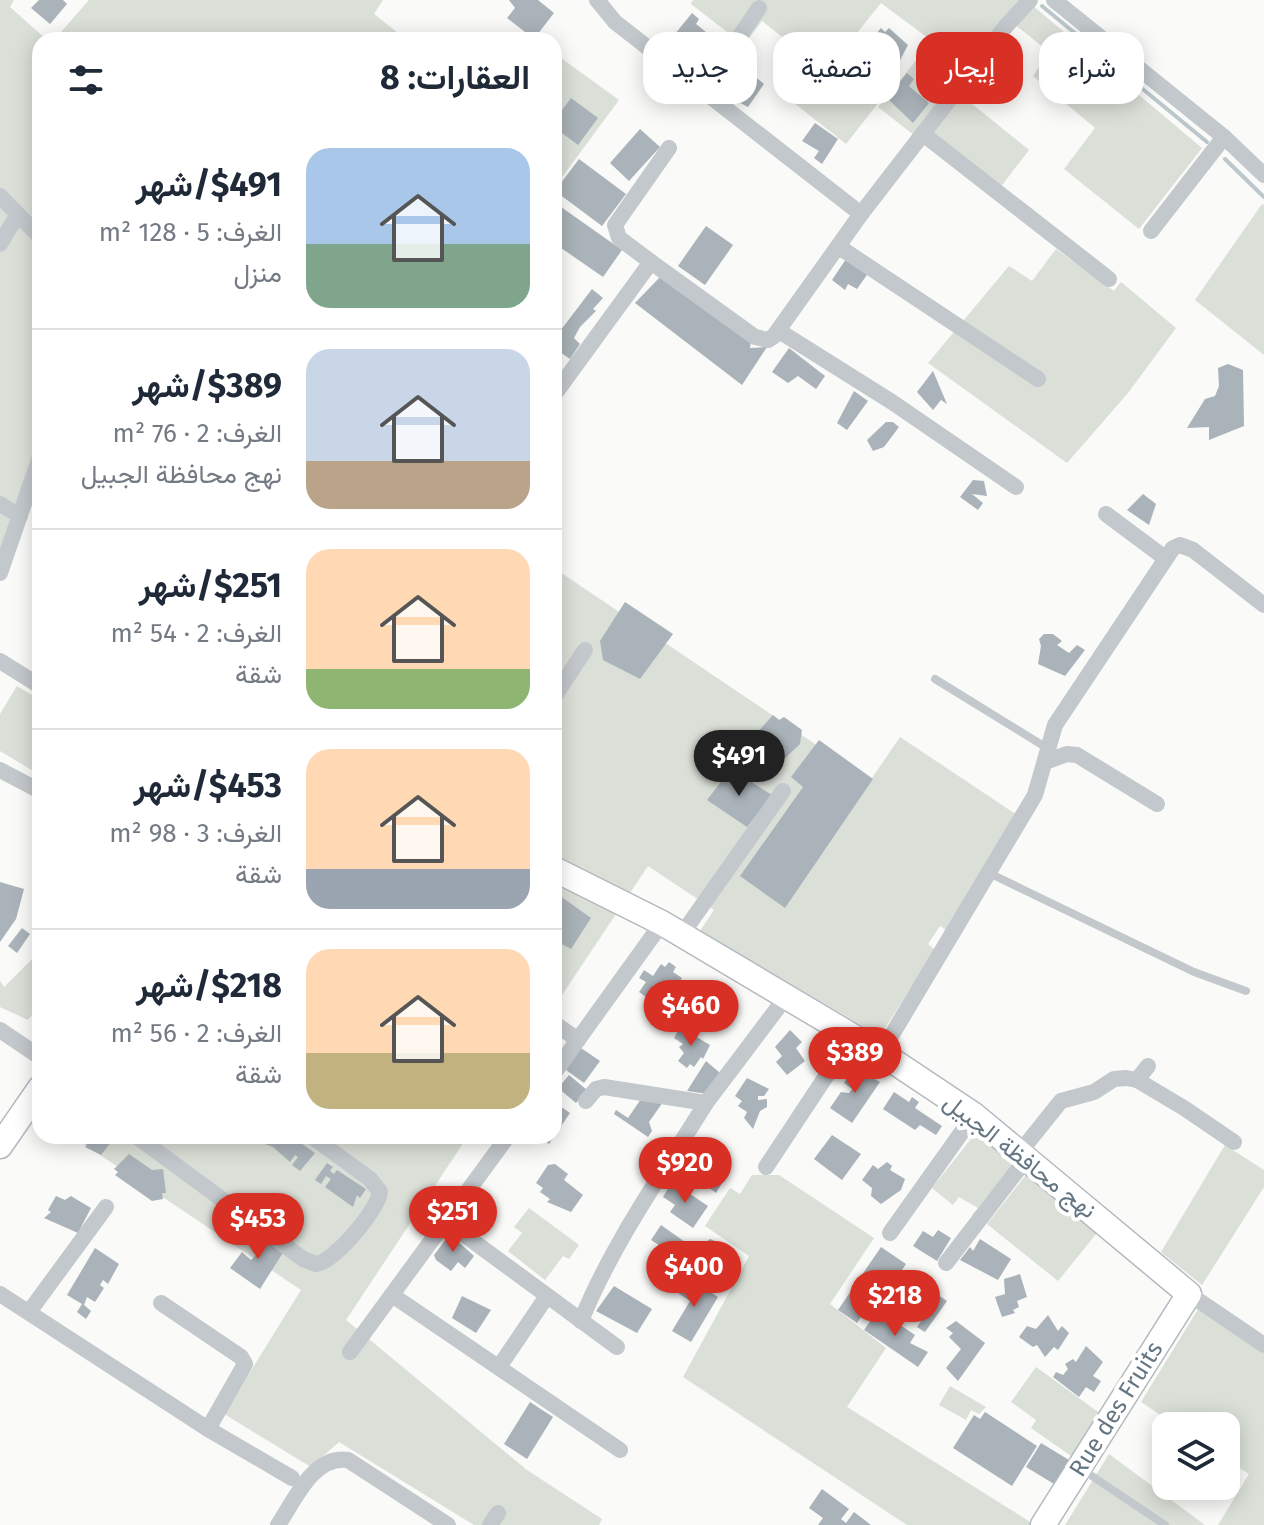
<!DOCTYPE html>
<html lang="ar">
<head>
<meta charset="utf-8">
<style>
	:root { --surface:#fff; --page:#f6f6f7; --text:#1f2937; --muted:#747a83; --line:#e0e1e3; --accent:#d93025 }
	body { margin:0; font-family:"Fira Sans",Vazirmatn,sans-serif; background:var(--page); color:var(--text); direction:rtl; height:100vh; display:flex; flex-direction:column; font-size:30px; white-space:nowrap }
	* { box-sizing:border-box; margin:0 }
	p { font-size:26px; color:var(--muted) }
	.icon { flex:none; width:44px; height:44px; fill:none; stroke:currentColor; stroke-width:2; stroke-linecap:round; stroke-linejoin:round }
	.map { position:relative; flex:1; overflow:hidden; direction:ltr }
	.panel { position:absolute; left:32px; top:32px; width:530px; height:1112px; display:flex; flex-direction:column; background:var(--surface); border-radius:24px; box-shadow:0 4px 20px #0003; direction:rtl }
	.panel>* { flex:none }
	.guide { position:absolute; left:586px; top:32px; width:558px; height:72px; direction:rtl; display:flex; gap:16px }
	.fabs { position:absolute; left:1152px; top:1412px; display:grid; gap:16px }
	.fabs a { display:grid; place-items:center; width:88px; height:88px; border-radius:16px; background:var(--surface); box-shadow:0 4px 20px #0003; font-size:40px }
	.price { position:absolute; translate:-50% -68px; padding:0 18px; border-radius:28px; background:var(--accent); color:#fff; font-size:26px; line-height:52px; filter:drop-shadow(0 2px 4px #0008) }
	.price::after { content:''; position:absolute; left:50%; top:48px; width:24px; height:18px; margin-left:-12px; background:inherit; clip-path:polygon(0 0,100% 0,50% 100%) }
	.price.selected { background:#222; color:#fff }
	ul { padding:0; list-style:none }
	li { display:flex; align-items:center; gap:24px; height:200px; padding:0 32px }
	li+li { border-top:2px solid var(--line) }
	li span { display:grid; place-items:center; flex:none; width:224px; height:160px; border-radius:24px; color:#555 }
	li>.icon { margin-inline-start:auto }
	span .icon { width:96px; height:96px; fill:#fffc; stroke-width:1 }
	li b { font-size:34px }
	h2 { display:flex; justify-content:space-between; align-items:center; height:96px; padding:0 32px; font-size:34px }
	.pill { padding:0 28px; border-radius:24px; background:var(--surface); box-shadow:0 4px 20px #0003; font-size:28px; line-height:72px }
	.pill.selected { background:var(--accent); color:#fff }
	.map>svg:first-child { display:block }
	.green { fill:#dadfd7 }
	.lines { fill:none; stroke-linecap:round; stroke-linejoin:round }
	.stream { stroke:#bbc7cb; stroke-width:4 }
	.building { fill:#aab3b9 }
	.secondary-casing { stroke:#b3babf; stroke-width:27 }
	.lane { stroke:#c3c8cc; stroke-width:8 }
	.street { stroke:#c3c8cc; stroke-width:16 }
	.secondary { stroke:#fff; stroke-width:24 }
	.labels { text-anchor:middle; dominant-baseline:central; stroke-width:8; stroke-linejoin:round; paint-order:stroke }
	.street-label { font-size:24px; fill:#657683; stroke:#fff }
</style>
</head>
<body>
<div class="map">
<svg width="1264" height="1525" viewBox="0 0 1264 1525">
	<rect width="100%" height="100%" fill="#fafaf8"/>
	<g class="green">
		<polygon points="0,0 14,0 10,7 47,40 40,40 40,463 0,573"/>
		<polygon points="89,0 383,0 374,14 407,40 54,40"/>
		<polygon points="693,0 1026,0 1202,148 1139,229 1064,169 1095,128 1033,76 1049,52 1014,24 961,95 1029,150 993,197 878,107 932,41 881,3 837,58 886,93 846,144 775,88 801,52 762,21 744,45 691,4"/>
		<polygon points="554,53 619,100 554,188"/>
		<polygon points="1262,204 1264,205 1264,355 1195,300"/>
		<polygon points="1056,249 1114,291 1121,282 1176,328 1128,393 1067,463 928,363 1009,266 1032,281"/>
		<polygon points="554,568 870,781 900,737 1017,815 946,930 940,926 928,944 935,950 880,1036 700,931 714,910 648,866 554,1007"/>
		<polygon points="17,686 40,700 40,775 0,751 0,714"/>
		<polygon points="40,958 40,1004 28,1020 0,1007 0,981 4,987 31,960"/>
		<polygon points="982,1125 1019,1161 976,1218 972,1215 978,1208 959,1197 953,1205 932,1188"/>
		<polygon points="72,1136 468,1136 346,1320 527,1470 602,1519 599,1525 474,1525 339,1442 311,1467 224,1414 301,1290"/>
		<polygon points="1225,1145 1264,1170 1264,1187 1202,1285 1161,1252"/>
		<polygon points="1030,1170 1101,1228 1058,1281 987,1224"/>
		<polygon points="752,1175 779,1175 874,1238 830,1304 886,1348 847,1407 1035,1525 907,1525 683,1377 749,1256 705,1226 730,1188 740,1194"/>
		<polygon points="529,1208 579,1245 569,1259 563,1256 545,1280 508,1251 522,1233 514,1227"/>
		<polygon points="1200,1306 1264,1350 1264,1525 1218,1525 1249,1474 1226,1459 1226,1426 1177,1426 1141,1402"/>
		<polygon points="1036,1367 1101,1414 1071,1456 1031,1428 1036,1420 1011,1402"/>
		<polygon points="950,1386 986,1407 979,1414 971,1410 966,1420 939,1405"/>
		<polygon points="1109,1454 1205,1525 1065,1525"/>
	</g>
	<g class="lines">
		<g class="stream">
			<polyline points="1042,6 1207,142"/>
			<polyline points="1225,159 1264,197"/>
		</g>
	</g>
	<g class="building">
		<polygon points="39,0 63,0 67,4 50,24 31,8"/>
		<polygon points="509,0 538,0 554,13 534,39 507,18 515,8"/>
		<polygon points="692,13 699,19 696,24 706,32 703,35 720,49 706,67 699,61 693,68 666,45"/>
		<polygon points="881,28 885,32 889,28 908,45 898,64 894,60 887,68 862,51"/>
		<polygon points="741,65 764,84 748,107 729,97 732,93 725,88"/>
		<polygon points="907,73 914,79 909,86 929,103 913,123 887,98"/>
		<polygon points="571,98 598,118 578,145 554,127 554,121"/>
		<polygon points="815,123 838,139 822,164 814,158 819,151 802,141"/>
		<polygon points="640,129 660,147 629,181 610,163"/>
		<polygon points="579,159 626,194 602,226 555,191"/>
		<polygon points="554,202 622,250 603,277 554,243"/>
		<polygon points="706,226 733,245 705,285 678,266"/>
		<polygon points="846,259 869,272 857,289 848,284 845,290 832,280"/>
		<polygon points="661,276 751,340 750,348 767,347 742,385 635,303"/>
		<polygon points="592,289 603,298 593,309 596,311 580,327 574,338 580,344 570,359 554,348 554,339"/>
		<polygon points="789,348 825,376 816,389 798,376 788,383 772,372"/>
		<polygon points="1228,364 1243,370 1244,426 1209,440 1209,427 1187,428 1205,399 1215,396 1219,386 1218,368"/>
		<polygon points="933,371 947,404 941,400 933,410 917,392"/>
		<polygon points="854,391 868,401 847,430 837,423"/>
		<polygon points="886,422 893,422 899,427 884,447 873,451 867,440"/>
		<polygon points="973,480 984,481 987,496 972,494 983,503 978,510 960,497"/>
		<polygon points="1143,494 1156,504 1149,525 1127,510"/>
		<polygon points="40,543 40,602 38,602 34,544"/>
		<polygon points="625,602 673,634 640,679 603,660 600,641"/>
		<polygon points="1044,634 1053,634 1062,641 1057,645 1069,653 1077,645 1085,650 1065,676 1038,664 1041,646 1039,639"/>
		<polygon points="773,715 779,720 784,717 802,730 800,744 780,763 766,752 775,744 756,734"/>
		<polygon points="819,740 873,779 785,908 740,876 803,787 791,777"/>
		<polygon points="731,769 772,795 747,827 707,800"/>
		<polygon points="0,882 24,889 16,919 0,942"/>
		<polygon points="556,893 591,918 571,949 554,940"/>
		<polygon points="22,928 30,934 17,953 8,946"/>
		<polygon points="669,962 676,967 673,972 682,978 662,1008 639,992 646,982 639,978 644,970 653,976 661,964 665,967"/>
		<polygon points="715,982 728,989 723,996 724,1025 705,1017 701,1012 703,1008 688,997 698,983 705,988"/>
		<polygon points="680,1027 710,1045 703,1059 701,1057 694,1067 690,1064 687,1068 678,1061 684,1053 679,1047 683,1044 674,1038"/>
		<polygon points="790,1030 802,1042 796,1048 805,1061 787,1075 776,1062 782,1056 775,1047"/>
		<polygon points="581,1048 600,1061 584,1083 566,1070"/>
		<polygon points="706,1061 720,1073 708,1094 687,1091"/>
		<polygon points="854,1068 880,1082 852,1123 830,1108 841,1092 849,1093 852,1089 844,1083"/>
		<polygon points="569,1075 587,1090 576,1103 558,1088"/>
		<polygon points="747,1078 769,1089 764,1096 758,1096 758,1100 767,1099 767,1107 760,1111 753,1129 744,1118 747,1112 738,1106 742,1101 735,1096"/>
		<polygon points="894,1092 909,1102 912,1097 919,1102 915,1108 942,1126 936,1135 920,1125 915,1130 883,1109"/>
		<polygon points="641,1099 663,1102 649,1122 652,1131 648,1137 614,1114 616,1110 628,1118"/>
		<polygon points="554,1102 570,1113 549,1144 539,1136 554,1136"/>
		<polygon points="832,1135 861,1154 842,1180 814,1159"/>
		<polygon points="79,1136 116,1136 101,1155 85,1147 87,1145"/>
		<polygon points="267,1136 291,1136 315,1153 300,1171 292,1165 298,1157 295,1155 290,1162 273,1147 262,1143"/>
		<polygon points="699,1143 730,1163 718,1180 722,1183 716,1193 682,1168"/>
		<polygon points="129,1154 152,1170 163,1169 166,1193 162,1193 163,1199 152,1201 115,1175 118,1172 114,1169"/>
		<polygon points="887,1162 892,1166 890,1170 905,1179 901,1190 881,1204 871,1196 872,1188 862,1180 873,1165 878,1169"/>
		<polygon points="327,1163 333,1167 330,1171 334,1174 337,1170 366,1189 360,1198 357,1195 353,1207 325,1187 331,1179 326,1176 321,1184 315,1180"/>
		<polygon points="555,1164 568,1174 564,1180 583,1195 571,1212 547,1202 550,1199 540,1192 543,1188 536,1183 548,1165"/>
		<polygon points="672,1182 708,1206 693,1228 670,1212 675,1205 663,1197"/>
		<polygon points="56,1196 65,1200 71,1196 91,1208 78,1233 44,1218 51,1212 48,1210"/>
		<polygon points="661,1225 685,1242 676,1256 651,1240"/>
		<polygon points="938,1230 951,1238 937,1261 913,1246 923,1231 933,1237"/>
		<polygon points="259,1233 284,1251 260,1289 230,1268 242,1252 251,1260 257,1254 250,1246"/>
		<polygon points="450,1234 474,1256 465,1268 458,1262 451,1271 436,1260 434,1255"/>
		<polygon points="710,1239 732,1248 726,1263 730,1266 722,1276 703,1259 694,1269 684,1261 692,1244 700,1247"/>
		<polygon points="980,1239 1011,1259 998,1280 960,1260 970,1247 973,1251"/>
		<polygon points="881,1247 906,1264 869,1318 863,1314 857,1323 838,1310"/>
		<polygon points="95,1248 119,1264 108,1284 103,1280 100,1285 104,1288 95,1302 87,1297 84,1305 91,1311 86,1319 77,1312 82,1304 67,1295"/>
		<polygon points="1020,1274 1027,1297 1017,1301 1019,1307 1013,1310 1015,1313 1002,1317 995,1297 1005,1294 1004,1279"/>
		<polygon points="688,1278 718,1297 691,1342 672,1331 690,1301 678,1293"/>
		<polygon points="614,1286 652,1309 637,1333 596,1311"/>
		<polygon points="938,1295 947,1301 925,1332 917,1327"/>
		<polygon points="462,1296 491,1310 476,1333 452,1318"/>
		<polygon points="878,1310 915,1335 910,1343 928,1352 918,1367 864,1330"/>
		<polygon points="1048,1315 1058,1331 1062,1326 1069,1333 1058,1350 1054,1347 1045,1357 1037,1345 1033,1347 1019,1337 1027,1326 1036,1329"/>
		<polygon points="956,1321 985,1343 958,1381 946,1368 961,1349 949,1337 953,1333 946,1328"/>
		<polygon points="1086,1346 1103,1362 1093,1376 1101,1381 1094,1392 1086,1387 1079,1397 1053,1377 1056,1372 1063,1375 1068,1369 1065,1364 1073,1359 1076,1362"/>
		<polygon points="530,1402 553,1417 527,1459 504,1444"/>
		<polygon points="985,1412 1037,1446 1012,1486 953,1448 974,1415 980,1419"/>
		<polygon points="1041,1443 1074,1463 1059,1487 1026,1467"/>
		<polygon points="822,1489 849,1509 841,1519 846,1523 854,1512 871,1525 818,1525 823,1518 809,1508"/>
	</g>
	<g class="lines">
		<defs>
			<g id="secondary">
				<polyline points="554,869 662,923 881,1053 974,1115 1189,1294 1043,1525"/>
				<polyline points="0,1146 40,1088"/>
			</g>
		</defs>
		<use href="#secondary" class="secondary-casing"/>
		<g class="lane">
			<polyline points="935,679 1047,748"/>
			<polyline points="991,874 1194,972 1246,991"/>
			<polyline points="1080,1468 1165,1525"/>
		</g>
		<g class="street">
			<polyline points="597,0 615,22 861,214"/>
			<polyline points="1054,0 1224,137 1264,175"/>
			<polyline points="702,91 759,8"/>
			<polyline points="923,134 1109,279"/>
			<polyline points="0,196 40,237"/>
			<polyline points="1151,231 1224,137"/>
			<polyline points="0,244 18,214"/>
			<polyline points="839,247 1038,379"/>
			<polyline points="651,262 619,238 615,225 669,148"/>
			<polyline points="779,331 892,402 1016,487"/>
			<polyline points="554,395 651,262 755,337 768,340 774,336 861,214 1006,26 1030,0"/>
			<polyline points="0,504 20,516"/>
			<polyline points="1106,514 1165,558"/>
			<polyline points="0,573 40,457"/>
			<polyline points="0,661 40,686"/>
			<polyline points="554,697 585,650"/>
			<polyline points="1045,762 1067,754 1077,755 1157,804"/>
			<polyline points="0,770 40,791"/>
			<polyline points="682,934 783,791"/>
			<polyline points="554,1023 578,1040"/>
			<polyline points="0,1030 40,1057"/>
			<polyline points="881,1053 1035,795 1055,725 1173,548 1180,545 1193,550 1264,605"/>
			<polyline points="554,1073 662,923"/>
			<polyline points="1137,1080 1148,1066"/>
			<polyline points="586,1101 596,1089 604,1087 706,1103 786,997"/>
			<path d="M136,1136L303,1259L316,1264C334,1262 378,1210 380,1192L370,1179L311,1136"/>
			<polyline points="1020,1152 1061,1101 1094,1092 1114,1079 1126,1078 1137,1080 1184,1108 1234,1142"/>
			<polyline points="766,1167 852,1037"/>
			<polyline points="447,1222 617,1347"/>
			<polyline points="890,1233 974,1115"/>
			<polyline points="946,1263 1027,1158"/>
			<polyline points="0,1294 208,1429 292,1478"/>
			<polyline points="1189,1294 1264,1345"/>
			<polyline points="392,1295 620,1450"/>
			<polyline points="161,1303 241,1357 245,1364 208,1429"/>
			<polyline points="29,1312 106,1207"/>
			<path d="M581,1321C612,1244 662,1174 706,1103"/>
			<polyline points="350,1352 508,1136"/>
			<polyline points="499,1367 547,1296"/>
			<path d="M278,1525C295,1500 313,1455 348,1460L448,1525"/>
			<polyline points="490,1525 498,1513"/>
		</g>
		<use href="#secondary" class="secondary"/>
	</g>
	<g class="labels">
		<g class="street-label">
			<text transform="translate(1020 1156) rotate(38)">نهج محافظة الجبيل</text>
			<text transform="translate(1116 1409) rotate(-58)">Rue des Fruits</text>
		</g>
	</g>
</svg>
<div class="fabs">
<a><svg class="icon" aria-label="layers" viewBox="0 0 24 24"><path d="M12 4l9 5-9 5-9-5zM3 14l9 5 9-5"/></svg></a>
</div>
<b class="price selected" style="left:739px;top:798px">$491</b>
<b class="price" style="left:691px;top:1048px">$460</b>
<b class="price" style="left:855px;top:1095px">$389</b>
<b class="price" style="left:685px;top:1205px">$920</b>
<b class="price" style="left:453px;top:1254px">$251</b>
<b class="price" style="left:258px;top:1261px">$453</b>
<b class="price" style="left:694px;top:1309px">$400</b>
<b class="price" style="left:895px;top:1338px">$218</b>
<div class="guide">
<a class="pill">شراء</a>
<a class="pill selected">إيجار</a>
<a class="pill">تصفية</a>
<a class="pill">جديد</a>
</div>
<section class="panel">
<h2>العقارات: 8<svg class="icon" aria-label="filters" viewBox="0 0 24 24"><path d="M4 7h16M4 17h16"/><circle cx="9" cy="7" r="2"/><circle cx="15" cy="17" r="2"/></svg></h2>
<ul>
<li><span style="background:linear-gradient(#a9c7e8 60%,#7fa58c 0)"><svg class="icon" aria-label="home" viewBox="0 0 24 24"><path d="M3 11l9-7 9 7M6 9v11h12V9"/></svg></span><div><b>$491/شهر</b><p>الغرف: 5 · 128 m²</p><p>منزل</p></div></li>
<li><span style="background:linear-gradient(#c9d6e8 70%,#b9a48a 0)"><svg class="icon" aria-label="home" viewBox="0 0 24 24"><path d="M3 11l9-7 9 7M6 9v11h12V9"/></svg></span><div><b>$389/شهر</b><p>الغرف: 2 · 76 m²</p><p>نهج محافظة الجبيل</p></div></li>
<li><span style="background:linear-gradient(#ffd9b3 75%,#8fb573 0)"><svg class="icon" aria-label="home" viewBox="0 0 24 24"><path d="M3 11l9-7 9 7M6 9v11h12V9"/></svg></span><div><b>$251/شهر</b><p>الغرف: 2 · 54 m²</p><p>شقة</p></div></li>
<li><span style="background:linear-gradient(#ffd9b3 75%,#9aa5b1 0)"><svg class="icon" aria-label="home" viewBox="0 0 24 24"><path d="M3 11l9-7 9 7M6 9v11h12V9"/></svg></span><div><b>$453/شهر</b><p>الغرف: 3 · 98 m²</p><p>شقة</p></div></li>
<li><span style="background:linear-gradient(#ffd9b3 65%,#c2b280 0)"><svg class="icon" aria-label="home" viewBox="0 0 24 24"><path d="M3 11l9-7 9 7M6 9v11h12V9"/></svg></span><div><b>$218/شهر</b><p>الغرف: 2 · 56 m²</p><p>شقة</p></div></li>
</ul>
</section>
</div>
</body>
</html>
